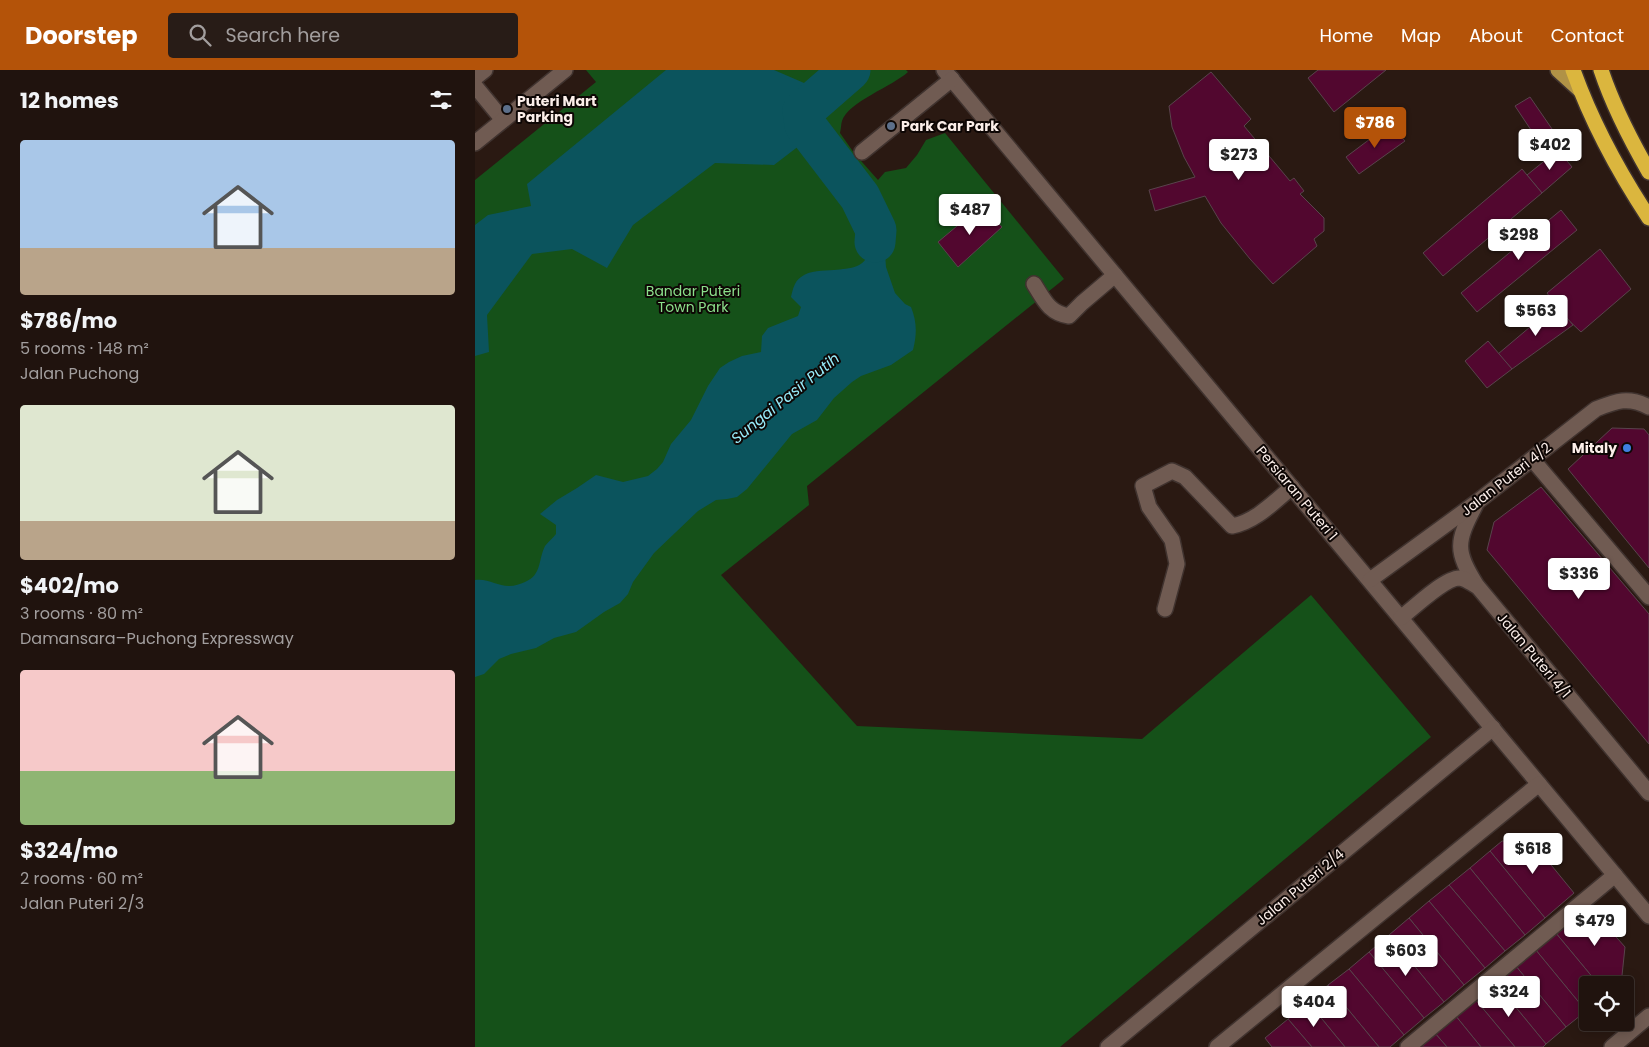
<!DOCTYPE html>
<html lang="en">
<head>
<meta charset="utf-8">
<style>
	:root { --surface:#20130e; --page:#281c17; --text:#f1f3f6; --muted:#a29e9e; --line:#3d322e; --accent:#b45309 }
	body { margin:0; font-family:Poppins,sans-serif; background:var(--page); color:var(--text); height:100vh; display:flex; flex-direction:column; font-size:19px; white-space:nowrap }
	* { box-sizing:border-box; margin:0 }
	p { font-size:16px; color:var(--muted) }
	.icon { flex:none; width:28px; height:28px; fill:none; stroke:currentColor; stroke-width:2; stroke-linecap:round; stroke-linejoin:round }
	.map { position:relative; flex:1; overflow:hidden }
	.details { display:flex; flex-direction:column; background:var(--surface); width:475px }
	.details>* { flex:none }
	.buttons { position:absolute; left:1104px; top:906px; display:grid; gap:10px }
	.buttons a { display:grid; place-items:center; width:55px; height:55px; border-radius:5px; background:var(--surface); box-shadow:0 2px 12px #0003,0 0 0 1px var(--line); font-size:25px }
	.price { position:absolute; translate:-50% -42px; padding:0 11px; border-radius:5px; background:#fff; color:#222; font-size:16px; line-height:32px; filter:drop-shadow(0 1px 2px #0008) }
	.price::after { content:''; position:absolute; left:50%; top:30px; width:15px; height:11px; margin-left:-8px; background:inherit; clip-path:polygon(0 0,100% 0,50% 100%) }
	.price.active { background:var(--accent); color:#fff }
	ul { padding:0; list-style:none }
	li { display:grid; align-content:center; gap:10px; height:265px; padding:0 20px }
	li span { display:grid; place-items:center; height:155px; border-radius:5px; color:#555 }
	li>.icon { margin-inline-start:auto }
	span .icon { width:90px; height:90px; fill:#fffc; stroke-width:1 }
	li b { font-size:21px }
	h2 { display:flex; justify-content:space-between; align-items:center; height:60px; padding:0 20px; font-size:21px }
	header { display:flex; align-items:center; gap:30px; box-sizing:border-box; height:70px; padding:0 25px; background:var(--accent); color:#fff }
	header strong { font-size:24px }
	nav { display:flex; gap:28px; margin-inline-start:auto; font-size:18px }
	.search { width:350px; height:45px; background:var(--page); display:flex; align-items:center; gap:12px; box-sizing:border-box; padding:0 18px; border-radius:5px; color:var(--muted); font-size:19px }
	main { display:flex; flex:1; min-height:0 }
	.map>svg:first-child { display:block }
	.green { fill:#155119 }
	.water { fill:#0b545d }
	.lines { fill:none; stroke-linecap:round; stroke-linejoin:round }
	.river { stroke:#0b545d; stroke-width:41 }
	.building { fill:#52072f; stroke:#59444c }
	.minor-casing { stroke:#40332f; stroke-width:18 }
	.major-casing { stroke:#40332f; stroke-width:18 }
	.highway-casing { stroke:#40332f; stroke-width:18 }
	.minor { stroke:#705b52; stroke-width:15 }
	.major { stroke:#b09246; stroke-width:15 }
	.highway { stroke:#dbb63e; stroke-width:15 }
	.service-dot { fill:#5c6f8a; stroke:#0d0604; stroke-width:2 }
	.shop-dot { fill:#3f7fe0; stroke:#0d0604; stroke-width:2 }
	.labels { text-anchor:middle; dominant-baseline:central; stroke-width:4; stroke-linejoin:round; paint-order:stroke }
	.poi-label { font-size:14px; font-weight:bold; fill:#fbeee9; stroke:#0d0604; text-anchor:start }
	.park-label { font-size:14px; fill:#8bdf8b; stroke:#0d0604 }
	.street-label { font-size:14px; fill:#fbeee9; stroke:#0d0604 }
	.water-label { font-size:15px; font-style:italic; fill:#98edfb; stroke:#0d0604 }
</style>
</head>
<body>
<header>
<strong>Doorstep</strong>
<div class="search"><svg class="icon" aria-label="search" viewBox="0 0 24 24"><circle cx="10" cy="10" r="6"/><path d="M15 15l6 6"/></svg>Search here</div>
<nav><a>Home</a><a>Map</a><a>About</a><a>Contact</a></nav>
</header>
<main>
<section class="details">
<h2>12 homes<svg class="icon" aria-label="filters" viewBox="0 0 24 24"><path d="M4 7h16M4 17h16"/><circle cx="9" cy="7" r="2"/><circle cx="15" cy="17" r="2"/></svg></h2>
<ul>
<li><span style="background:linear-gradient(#a9c7e8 70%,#b9a48a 0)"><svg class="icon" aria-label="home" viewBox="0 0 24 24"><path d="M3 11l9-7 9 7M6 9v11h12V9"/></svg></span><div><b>$786/mo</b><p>5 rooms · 148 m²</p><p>Jalan Puchong</p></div></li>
<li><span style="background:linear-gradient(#dfe7d0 75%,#b9a48a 0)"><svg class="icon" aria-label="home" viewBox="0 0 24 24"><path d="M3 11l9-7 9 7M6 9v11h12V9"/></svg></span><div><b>$402/mo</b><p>3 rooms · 80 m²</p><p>Damansara–Puchong Expressway</p></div></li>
<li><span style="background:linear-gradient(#f6c9c9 65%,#8fb573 0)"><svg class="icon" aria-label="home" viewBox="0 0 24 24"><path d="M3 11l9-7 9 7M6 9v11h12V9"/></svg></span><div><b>$324/mo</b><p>2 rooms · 60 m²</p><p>Jalan Puteri 2/3</p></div></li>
</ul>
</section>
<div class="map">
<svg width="1174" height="977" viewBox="0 0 1174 977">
	<rect width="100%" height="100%" fill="#2a1912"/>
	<path class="green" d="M111,0H431L433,2C418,16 373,32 367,51C366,54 366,59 365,63L379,83L403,110L410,102L431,98L442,85L451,70L470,63L589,209L332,416L334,435L246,505L382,656L667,669L836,525L956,667L585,977H0V110L121,12Z"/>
	<g class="water">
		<polygon points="191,0 299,0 343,19 364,0 394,0 343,45 368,90 354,101 329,72 299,95 240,93 158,155 132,198 97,179 57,184 12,245 14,282 0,286 0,155 13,145 56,136 52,114"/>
		<path d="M387,115L397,125L403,139L408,157L411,197L420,223L430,234L436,237C442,252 442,264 438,280L416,295L386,306L377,312L359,328L342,350L317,364L272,419L262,427L252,429L241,430L223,441L179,483L158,512L153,524L145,533L129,542L101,562L79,568L61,578L36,584L24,589L9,604L0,607V510C13,508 22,516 34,516C40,516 45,514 50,512C67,505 63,490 70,476C73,472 78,468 81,464V455L65,444L82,430L102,418L121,405L148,412L173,406L182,399L188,392L196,374L216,350L233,316L245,298L254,292L267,286L286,282L287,266L293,258L323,246L326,237L316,227C318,219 319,212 326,207C335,200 348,201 359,200C367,199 375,199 382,196C409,185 383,139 375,123Z"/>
	</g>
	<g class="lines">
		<polyline class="river" points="375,0 328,41 330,55 385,127 401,160 400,172"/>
	</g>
	<g class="building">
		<polygon points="843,0 911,0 859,42 833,8"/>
		<polygon points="736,2 776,49 769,56 815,111 819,108 829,121 825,124 849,148 849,161 839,169 842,176 798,214 775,189 746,153 730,126 680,141 674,120 720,107 709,87 697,57 694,36"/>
		<polygon points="1055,27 1086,72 1072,84 1040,36"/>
		<polygon points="915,54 930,71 884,104 871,87"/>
		<polygon points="1083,80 1097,97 1067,123 1052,105"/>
		<polygon points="1047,99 1067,123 968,206 948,183"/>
		<polygon points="507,135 527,157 483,197 463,172"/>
		<polygon points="1086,140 1102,160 1002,242 986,223"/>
		<polygon points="1125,179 1156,219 1106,262 1087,244 1072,223"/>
		<polygon points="1081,235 1098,255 1037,299 1023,284"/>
		<polygon points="1013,271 1037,299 1012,318 990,291"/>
		<polygon points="1137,358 1169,359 1174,365 1174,498 1093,399"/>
		<polygon points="1066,417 1174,544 1174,674 1012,480 1019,452"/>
		<polygon points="1027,771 1059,774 1099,823 1070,848 1015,781"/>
		<polygon points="1015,781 1070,848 1050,865 995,798"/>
		<polygon points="995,798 1050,865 1030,881 974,815"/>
		<polygon points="974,815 1030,881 1010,898 954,831"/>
		<polygon points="954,831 1010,898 989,915 934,848"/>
		<polygon points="1113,835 1150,877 1146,915 1124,915 1080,862"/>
		<polygon points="934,848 989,915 969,932 914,865"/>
		<polygon points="1080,862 1124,915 1112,915 1111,941 1060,879"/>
		<polygon points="914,865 969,932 949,948 894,882"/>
		<polygon points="1060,879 1111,941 1091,957 1040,895"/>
		<polygon points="894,882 949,948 929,965 874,899"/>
		<polygon points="1040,895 1091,957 1071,974 1020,912"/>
		<polygon points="874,899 929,965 915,977 904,977 853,915"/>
		<polygon points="1020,912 1071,974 1068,977 1040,977 1000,929"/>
		<polygon points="853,915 904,977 870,977 833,932"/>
		<polygon points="1000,929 1040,977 1006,977 980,945"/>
		<polygon points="833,932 870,977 837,977 813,949"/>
		<polygon points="980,945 1006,977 972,977 959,962"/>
		<polygon points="813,949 837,977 797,977 790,968"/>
		<polygon points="959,962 972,977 942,977"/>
	</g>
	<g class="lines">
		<defs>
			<g id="minor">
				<polyline points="469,0 1174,846"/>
				<polyline points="0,8 10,0"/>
				<polyline points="0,16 28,50"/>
				<polyline points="0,73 90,0"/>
				<polyline points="387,82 477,9"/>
				<path d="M559,214C569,230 574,243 594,246L607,233L640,205"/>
				<polyline points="1057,389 1174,527"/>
				<path d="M1000,436C981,472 980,481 1002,516"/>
				<path d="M895,510L1002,432L1121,339C1141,331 1153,326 1174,337"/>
				<path d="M690,539L702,494L697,470L674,437L668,416L697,401L710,407L757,456C780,452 799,432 817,417"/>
				<path d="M926,548C938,538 971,507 985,508C992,509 997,514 1003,517L1174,723"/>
				<polyline points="633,977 1018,658"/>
				<polyline points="742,977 1064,714"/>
				<polyline points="933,977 1140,805"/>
				<polyline points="1137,977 1174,946"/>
			</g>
			<polyline id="major" points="1083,0 1105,20"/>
			<g id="highway">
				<path d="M1098,0C1117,53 1143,101 1174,148"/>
				<path d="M1126,0C1138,36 1155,69 1174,102"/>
			</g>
		</defs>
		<use href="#minor" class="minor-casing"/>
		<use href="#major" class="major-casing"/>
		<use href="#highway" class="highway-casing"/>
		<use href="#minor" class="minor"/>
		<use href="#major" class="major"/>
		<use href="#highway" class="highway"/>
	</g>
	<g class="service-dot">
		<circle cx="32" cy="39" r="5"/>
		<circle cx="416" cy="56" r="5"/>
	</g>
	<circle class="shop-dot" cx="1152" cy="378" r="5"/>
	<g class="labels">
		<g class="poi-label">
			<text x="42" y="31">Puteri Mart<tspan x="42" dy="16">Parking</tspan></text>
			<text x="426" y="56">Park Car Park</text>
			<text x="1142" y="378" text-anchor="end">Mitaly</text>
		</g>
		<g class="park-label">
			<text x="218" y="221">Bandar Puteri<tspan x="218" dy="16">Town Park</tspan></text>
		</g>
		<g class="street-label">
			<text transform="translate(1031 409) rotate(-38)">Jalan Puteri 4/2</text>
			<text transform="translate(822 423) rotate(50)">Persiaran Puteri 1</text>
			<text transform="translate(1059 585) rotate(50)">Jalan Puteri 4/1</text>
			<text transform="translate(825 817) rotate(-40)">Jalan Puteri 2/4</text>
		</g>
		<g class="water-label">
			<text transform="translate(310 328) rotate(-39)">Sungai Pasir Putih</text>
		</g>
	</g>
</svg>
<div class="buttons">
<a><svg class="icon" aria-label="locate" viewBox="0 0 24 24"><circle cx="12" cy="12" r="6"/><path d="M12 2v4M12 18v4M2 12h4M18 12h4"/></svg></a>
</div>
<b class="price active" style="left:900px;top:79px">$786</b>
<b class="price" style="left:1075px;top:101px">$402</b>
<b class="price" style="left:764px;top:111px">$273</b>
<b class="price" style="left:495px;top:166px">$487</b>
<b class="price" style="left:1044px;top:191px">$298</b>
<b class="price" style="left:1061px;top:267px">$563</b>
<b class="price" style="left:1104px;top:530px">$336</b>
<b class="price" style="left:1058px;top:805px">$618</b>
<b class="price" style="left:1120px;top:877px">$479</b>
<b class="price" style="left:931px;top:907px">$603</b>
<b class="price" style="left:1034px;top:948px">$324</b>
<b class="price" style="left:839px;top:958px">$404</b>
</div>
</main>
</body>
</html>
